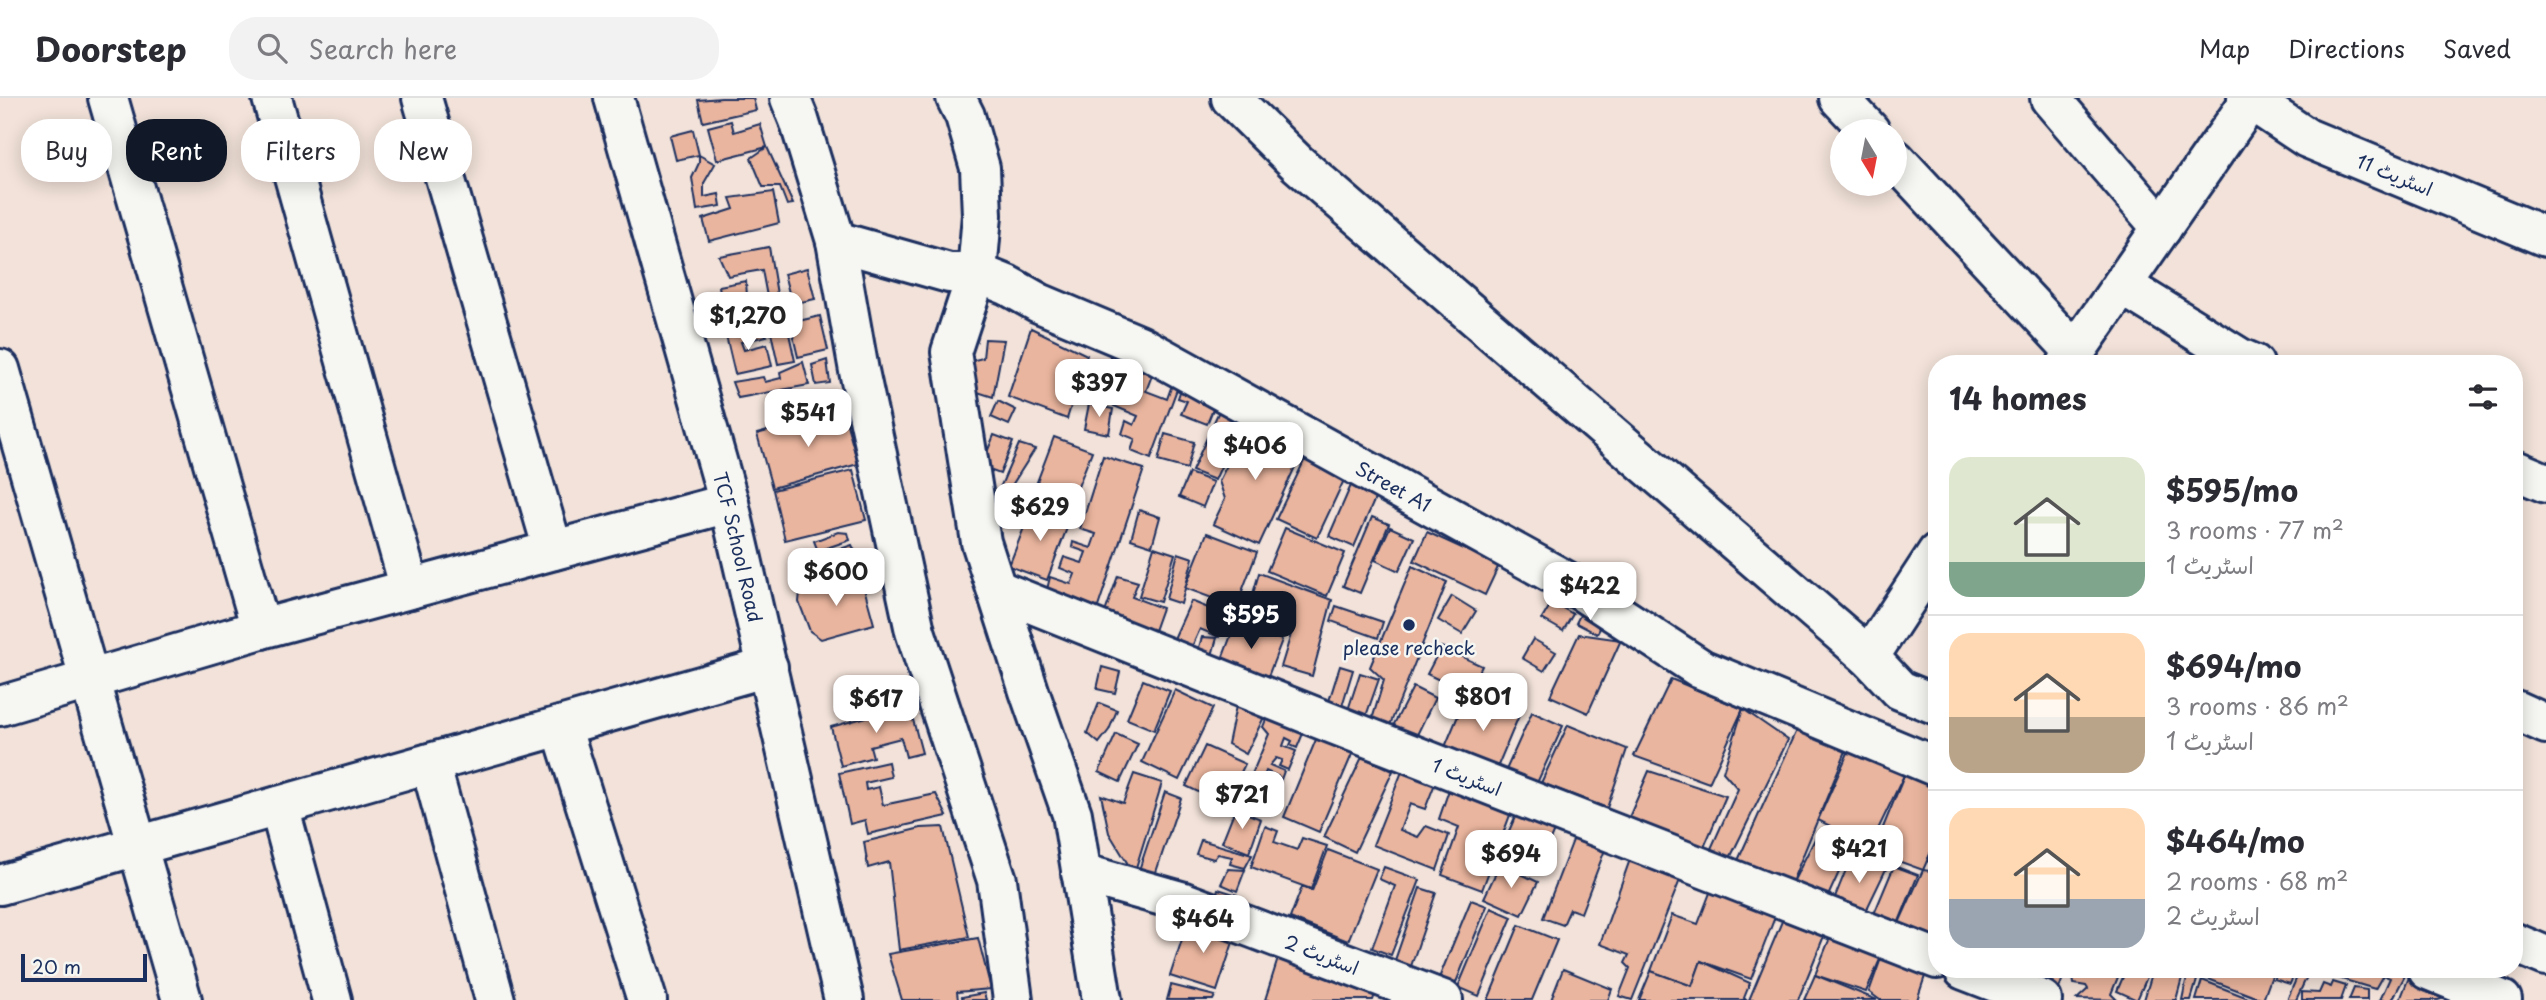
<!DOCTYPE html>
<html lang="en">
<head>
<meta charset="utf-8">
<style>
	:root { --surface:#fff; --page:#f2f2f3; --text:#2b2b33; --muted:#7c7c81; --line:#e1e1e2; --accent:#111827 }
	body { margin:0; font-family:"Playpen Sans","Playpen Sans Arabic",sans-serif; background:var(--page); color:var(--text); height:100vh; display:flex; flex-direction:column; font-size:26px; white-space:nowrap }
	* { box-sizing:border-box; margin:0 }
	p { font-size:23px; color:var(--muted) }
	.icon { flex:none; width:38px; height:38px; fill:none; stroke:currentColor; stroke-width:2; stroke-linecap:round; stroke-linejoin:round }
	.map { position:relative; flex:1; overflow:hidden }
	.sheet { position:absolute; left:1928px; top:257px; width:595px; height:623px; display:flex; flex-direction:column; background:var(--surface); border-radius:28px; box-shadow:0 4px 18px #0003 }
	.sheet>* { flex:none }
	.banner { position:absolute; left:21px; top:21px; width:665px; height:63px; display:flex; gap:14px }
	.needle { width:46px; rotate:170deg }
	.tools { position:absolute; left:1830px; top:21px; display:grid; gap:14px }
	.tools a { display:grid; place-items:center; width:77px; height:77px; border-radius:50%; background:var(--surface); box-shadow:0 4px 18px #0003; font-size:35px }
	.scale { position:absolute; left:21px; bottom:18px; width:126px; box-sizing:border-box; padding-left:7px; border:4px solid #1b2f5e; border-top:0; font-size:19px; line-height:24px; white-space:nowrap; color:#1b2f5e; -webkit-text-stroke:5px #f6f6f2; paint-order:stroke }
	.price { position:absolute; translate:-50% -60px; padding:0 16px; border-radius:14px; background:#fff; color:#222; font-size:23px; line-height:46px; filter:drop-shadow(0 2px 4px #0008) }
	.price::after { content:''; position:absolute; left:50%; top:42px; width:21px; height:16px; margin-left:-10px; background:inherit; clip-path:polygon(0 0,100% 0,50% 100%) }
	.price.selected { background:var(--accent); color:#fff }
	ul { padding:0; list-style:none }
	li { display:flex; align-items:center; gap:21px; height:175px; padding:0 21px }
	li+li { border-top:2px solid var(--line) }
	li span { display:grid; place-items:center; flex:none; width:196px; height:140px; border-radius:21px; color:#555 }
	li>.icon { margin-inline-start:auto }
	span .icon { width:84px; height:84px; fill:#fffc; stroke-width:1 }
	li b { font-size:30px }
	h2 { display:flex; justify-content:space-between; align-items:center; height:84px; padding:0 21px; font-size:30px }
	.pill { padding:0 24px; border-radius:28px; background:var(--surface); box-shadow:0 4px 18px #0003; font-size:24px; line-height:63px }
	.pill.selected { background:var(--accent); color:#fff }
	header { display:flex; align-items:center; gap:42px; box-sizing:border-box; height:98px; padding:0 35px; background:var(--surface); border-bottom:2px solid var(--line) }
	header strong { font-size:33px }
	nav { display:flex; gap:38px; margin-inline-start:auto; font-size:24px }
	.search { width:490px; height:63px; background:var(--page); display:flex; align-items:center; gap:18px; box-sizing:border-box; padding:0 24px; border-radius:28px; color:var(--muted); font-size:26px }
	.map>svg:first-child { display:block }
	.building { fill:#eab59e; stroke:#1b2f5e; stroke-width:2 }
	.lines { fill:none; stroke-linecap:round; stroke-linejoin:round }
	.street-casing { stroke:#1b2f5e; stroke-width:44 }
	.secondary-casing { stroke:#1b2f5e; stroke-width:44 }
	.street { stroke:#f6f6f2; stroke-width:38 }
	.secondary { stroke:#f6f6f2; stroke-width:38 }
	.poi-dot { fill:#1b2f5e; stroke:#f6f6f2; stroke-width:2.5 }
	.labels { text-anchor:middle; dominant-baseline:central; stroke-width:5; stroke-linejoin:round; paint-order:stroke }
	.street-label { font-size:19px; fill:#1b2f5e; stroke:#f6f6f2 }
	.poi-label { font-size:19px; fill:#1b2f5e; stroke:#f6f6f2 }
</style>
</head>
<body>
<header>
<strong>Doorstep</strong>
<div class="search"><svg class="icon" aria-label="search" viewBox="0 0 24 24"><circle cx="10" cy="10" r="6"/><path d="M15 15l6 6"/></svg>Search here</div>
<nav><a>Map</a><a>Directions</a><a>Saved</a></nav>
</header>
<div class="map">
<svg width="2546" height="902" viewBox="0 0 2546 902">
	<rect width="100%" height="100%" fill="#f2e2d9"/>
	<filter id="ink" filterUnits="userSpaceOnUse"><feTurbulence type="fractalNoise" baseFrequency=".0143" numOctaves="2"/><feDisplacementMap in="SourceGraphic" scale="14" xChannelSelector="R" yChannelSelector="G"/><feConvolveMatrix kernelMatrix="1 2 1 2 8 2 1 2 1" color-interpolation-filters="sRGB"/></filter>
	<g filter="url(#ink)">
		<g class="building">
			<polygon points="721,0 753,0 756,12 703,24 698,2"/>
			<polygon points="731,23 734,34 760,26 767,49 717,62 708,29"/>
			<polygon points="693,32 699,57 676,62 670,38"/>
			<polygon points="767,49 793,106 787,107 780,89 763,89 751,60"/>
			<polygon points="699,57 715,66 704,85 704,99 719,96 721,108 697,112 692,80 699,65"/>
			<polygon points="773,94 779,125 709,143 703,121 734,111 730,100"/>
			<polygon points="769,149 778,202 768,204 762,172 728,178 719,158"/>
			<polygon points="807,170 815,201 792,206 784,176"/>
			<polygon points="746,183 748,213 724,218 719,188"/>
			<polygon points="820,218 828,252 798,259 790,225"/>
			<polygon points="786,222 795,263 778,266 769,225"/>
			<polygon points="760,230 767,238 741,244 744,252 767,246 772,268 735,276 726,238"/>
			<polygon points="1031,230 1087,257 1067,321 1008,299"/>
			<polygon points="985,241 1004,242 993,299 968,291 966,264 983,260"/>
			<polygon points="1111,256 1154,272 1146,293 1167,301 1172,287 1177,291 1151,361 1131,353 1135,341 1122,336 1126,323 1134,327 1138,318 1114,308 1119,296 1099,289"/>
			<polygon points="827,262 830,285 816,287 812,267"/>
			<polygon points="803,264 809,287 738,300 732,284 763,279 765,284 781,280 780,274"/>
			<polygon points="1181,291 1216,304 1207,326 1181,316 1187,303 1178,300"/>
			<polygon points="998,303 1016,312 1009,327 991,319"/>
			<polygon points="1089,306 1113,311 1109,336 1084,331"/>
			<polygon points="843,312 858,366 772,390 757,336"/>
			<polygon points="1219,313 1242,322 1215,382 1192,373"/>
			<polygon points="1249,323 1297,346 1287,365 1295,369 1259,447 1213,426 1225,401 1219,383"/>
			<polygon points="1165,336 1194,344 1187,371 1158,363"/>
			<polygon points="994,337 1013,344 1000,376 981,369"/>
			<polygon points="1054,339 1092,353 1068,414 1031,400"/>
			<polygon points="1019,346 1035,351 1007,395 996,399"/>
			<polygon points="1103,358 1144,371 1095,518 1045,500 1050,479 1071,486 1075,476 1060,470 1064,459 1082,465 1086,454 1072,449 1073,444 1091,450 1096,436 1080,431"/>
			<polygon points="1305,361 1345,380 1317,440 1276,421"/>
			<polygon points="853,372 866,422 785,442 773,392"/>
			<polygon points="1189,375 1213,384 1203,409 1179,399"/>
			<polygon points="1352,385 1377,396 1354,449 1329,438"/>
			<polygon points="993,408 1019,419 1015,429 989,418"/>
			<polygon points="1032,409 1070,422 1047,482 1009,468"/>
			<polygon points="1139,412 1160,419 1152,448 1131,441"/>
			<polygon points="1372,419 1389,426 1360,495 1343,488"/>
			<polygon points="1390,429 1414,440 1399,473 1375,462"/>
			<polygon points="1285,430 1345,455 1327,498 1267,473"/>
			<polygon points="838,434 848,435 850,442 818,453 814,443"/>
			<polygon points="1427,434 1499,467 1485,497 1414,463"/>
			<polygon points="1207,435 1257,454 1236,509 1185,490"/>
			<polygon points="852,447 863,471 827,479 813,480 802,477 799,465"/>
			<polygon points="1154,449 1175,456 1160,504 1139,498"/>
			<polygon points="1178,455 1193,460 1181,506 1166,501"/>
			<polygon points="1412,468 1447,484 1390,627 1371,625 1384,582 1370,569"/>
			<polygon points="1259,475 1332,502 1312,578 1281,569 1292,533 1246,520"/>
			<polygon points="1118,478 1138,484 1132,499 1162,510 1151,541 1102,523"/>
			<polygon points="861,479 874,526 821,541 810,533 799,504 800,494 812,487 832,488"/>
			<polygon points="1452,498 1476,513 1462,536 1438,522"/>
			<polygon points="1191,503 1228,518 1219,539 1200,531 1190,553 1172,545"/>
			<polygon points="1552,504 1573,516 1563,533 1542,521"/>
			<polygon points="1336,508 1383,524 1378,540 1331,523"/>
			<polygon points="1582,513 1604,523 1597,536 1576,525"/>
			<polygon points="1236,524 1282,542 1267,581 1221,564"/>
			<polygon points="1579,536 1621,542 1588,615 1550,598"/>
			<polygon points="1202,539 1217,540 1211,561 1197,556"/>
			<polygon points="1533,541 1556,554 1544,573 1522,560"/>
			<polygon points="1441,549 1482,568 1468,596 1427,576"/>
			<polygon points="1340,568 1353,572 1342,608 1329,603"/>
			<polygon points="1102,569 1120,574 1115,595 1097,591"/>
			<polygon points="1360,575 1379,581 1366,618 1348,612"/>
			<polygon points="1671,581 1743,611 1709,685 1634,658"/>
			<polygon points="1143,582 1170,593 1154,632 1127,621"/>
			<polygon points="1413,589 1435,600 1415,641 1392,630"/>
			<polygon points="1175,592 1213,610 1179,682 1142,664"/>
			<polygon points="1489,595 1523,608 1494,677 1442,656 1465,601 1477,606 1474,613 1480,615"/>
			<polygon points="1099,605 1117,612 1109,632 1099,645 1087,635"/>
			<polygon points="909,607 922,655 906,659 901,640 870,648 873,659 841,668 831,629"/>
			<polygon points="1236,608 1266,615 1246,656 1228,646"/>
			<polygon points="1743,611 1788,642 1730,760 1709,755 1738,691 1723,674"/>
			<polygon points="1532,614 1563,628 1537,685 1506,672"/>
			<polygon points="1267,619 1304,633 1297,650 1290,647 1292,643 1286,640 1283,648 1296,653 1288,672 1279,668 1282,662 1276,660 1270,667 1284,673 1279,687 1276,686 1279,679 1266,673 1259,690 1277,698 1271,712 1263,709 1268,698 1257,694 1251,706 1241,702 1269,636 1263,629"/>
			<polygon points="1568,627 1627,651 1607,710 1541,685"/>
			<polygon points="1798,630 1846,653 1790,789 1735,769"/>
			<polygon points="1116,636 1138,646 1120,684 1099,674"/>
			<polygon points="1317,639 1353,654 1319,734 1284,719"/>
			<polygon points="1205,648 1245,666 1225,707 1186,688"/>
			<polygon points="1851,648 1906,673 1870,748 1818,722"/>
			<polygon points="1362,659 1393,673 1355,754 1324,739"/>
			<polygon points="888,664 891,679 865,685 866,692 879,689 883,707 936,696 947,718 868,736 865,722 850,726 839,675"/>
			<polygon points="1403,671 1436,683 1425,711 1410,706 1400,732 1418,739 1426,728 1449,737 1437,772 1373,747"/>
			<polygon points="1649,673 1726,698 1702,754 1627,724"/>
			<polygon points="1906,673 1937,687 1937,741 1923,772 1873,754"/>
			<polygon points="1134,676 1162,685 1134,776 1109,735 1101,697 1123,705"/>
			<polygon points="1451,686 1513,709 1482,792 1442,777 1459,729 1439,721"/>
			<polygon points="1165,694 1181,700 1155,777 1139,772"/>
			<polygon points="1519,710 1557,726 1543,758 1505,742"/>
			<polygon points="1235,711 1261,721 1249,755 1222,744"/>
			<polygon points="1265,728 1278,733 1274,744 1297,752 1302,740 1327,748 1311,791 1251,769"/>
			<polygon points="943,729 969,839 899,852 889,764 868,770 864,744 921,730"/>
			<polygon points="1575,737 1606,749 1581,815 1570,811 1563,827 1543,820"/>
			<polygon points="1817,737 1850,750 1824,807 1788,794"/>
			<polygon points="1937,741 1937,767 1927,763"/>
			<polygon points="1201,742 1252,757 1245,770 1230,766 1232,759 1218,756 1214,761 1196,756"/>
			<polygon points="1328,752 1377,771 1348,843 1290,820 1302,789 1312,793"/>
			<polygon points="1854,752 1888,767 1862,821 1831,809"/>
			<polygon points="1633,753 1682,777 1632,902 1619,898 1630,870 1625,865 1629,857 1600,846"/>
			<polygon points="1500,766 1538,784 1522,817 1484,800"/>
			<polygon points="1894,768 1918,777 1894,836 1871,823"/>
			<polygon points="1384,769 1420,782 1391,857 1372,850 1395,788 1379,781"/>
			<polygon points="1228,771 1245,772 1237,793 1221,786"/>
			<polygon points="1923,772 1937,774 1937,853 1894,836"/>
			<polygon points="1713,787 1778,811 1751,881 1701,863 1692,888 1651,873 1672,817 1698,826"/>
			<polygon points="1420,790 1436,795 1409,874 1393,868"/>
			<polygon points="1218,791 1237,797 1231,814 1212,808"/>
			<polygon points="1471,802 1487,808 1455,887 1439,880"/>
			<polygon points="1491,810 1512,819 1479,898 1458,889"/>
			<polygon points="1785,816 1826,833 1798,902 1749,902"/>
			<polygon points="1189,820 1236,835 1217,893 1170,878"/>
			<polygon points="1519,827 1557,842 1532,902 1488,902"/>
			<polygon points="1834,830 1884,852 1866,894 1815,877"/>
			<polygon points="978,840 991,891 957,894 958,902 902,902 888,856"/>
			<polygon points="1281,851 1379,886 1373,902 1265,902"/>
			<polygon points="1884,852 1928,869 1917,902 1880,902 1869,894"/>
			<polygon points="1701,863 1750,885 1744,900 1746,902 1639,902 1651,873 1692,888"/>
			<polygon points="1563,871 1612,891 1608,902 1551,902"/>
			<polygon points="1998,872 2066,872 2058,893"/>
			<polygon points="2072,872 2092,877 2094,872 2121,872 2111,896 2117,902 2077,901 2088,891 2086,888 2074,886"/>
			<polygon points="2126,872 2135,872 2148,877 2137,902 2117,893"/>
			<polygon points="2153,872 2167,873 2184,872 2176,902 2144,902"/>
			<polygon points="2185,872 2274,872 2263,902"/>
			<polygon points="2291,872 2296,872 2290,886 2274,881 2278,874 2289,876"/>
			<polygon points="2300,872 2310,872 2296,902 2287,902"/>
			<polygon points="2331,872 2401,872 2407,874 2392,902 2380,902 2390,880 2383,877 2375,891 2328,877"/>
			<polygon points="2411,874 2452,888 2445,900 2438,902 2400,902"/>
			<polygon points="1815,877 1877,902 1804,902"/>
			<polygon points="2187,878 2197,882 2191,902 2182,902"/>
			<polygon points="2202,882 2253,902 2196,902"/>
			<polygon points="2333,884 2346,888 2341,902 2302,902 2302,894 2319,895 2323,886 2331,889"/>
			<polygon points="1171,887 1215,898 1213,902 1167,902"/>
			<polygon points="2354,890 2367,892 2367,902 2349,902"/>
			<polygon points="984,895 986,902 963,902 962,899"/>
		</g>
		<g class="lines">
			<defs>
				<g id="street">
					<polyline points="108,0 261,531"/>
					<polyline points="272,0 410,491"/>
					<polyline points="422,0 553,452"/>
					<polyline points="790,0 799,22 836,143 859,273 915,533 997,782 1013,902"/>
					<polyline points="956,0 965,18 980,70 982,117 977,175 951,254 981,444 1029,593 1072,716 1102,902"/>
					<polyline points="1231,0 1298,66 1869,559 1900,592 1937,607"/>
					<polyline points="1839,0 1870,33"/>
					<polyline points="2050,0 2162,130"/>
					<polyline points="2247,0 2307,40 2546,139"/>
					<polyline points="1895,61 2075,254"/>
					<path id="s1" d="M836,143L949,175H977L1007,187L1039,205L1139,247L1568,484L1701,571L1937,669"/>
					<polyline points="2122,187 2240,260 2254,266"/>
					<polyline points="2067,266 2252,0"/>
					<polyline points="0,271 182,902"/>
					<polyline points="2515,372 2546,385"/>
					<polyline points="998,492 1318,620 1937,861"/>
					<polyline points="1869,559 1937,455"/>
					<polyline points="0,608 261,531 729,405"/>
					<polyline points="2515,612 2546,626"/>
					<polyline points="561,628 647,902"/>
					<polyline points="430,665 495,902"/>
					<polyline points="279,708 332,902"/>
					<polyline points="1081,775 1184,804 1443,902"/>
					<polyline points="0,787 768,569"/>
					<polyline points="2515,845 2546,858"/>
					<polyline points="1964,872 2042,902"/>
					<polyline points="2428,872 2502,902"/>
				</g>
				<g id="secondary">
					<path id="s2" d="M614,0L729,405L844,902"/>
				</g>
			</defs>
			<use href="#street" class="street-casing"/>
			<use href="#secondary" class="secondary-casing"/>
			<use href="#street" class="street"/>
			<use href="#secondary" class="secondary"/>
		</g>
	</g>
	<circle class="poi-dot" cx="1409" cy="527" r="7"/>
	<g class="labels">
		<g class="street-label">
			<text transform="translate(2395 76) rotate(22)">اسٹریٹ 11</text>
			<text stroke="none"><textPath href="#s1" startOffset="614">Street A1</textPath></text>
			<text stroke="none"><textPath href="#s2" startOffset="466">TCF School Road</textPath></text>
			<text transform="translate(1467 678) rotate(21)">اسٹریٹ 1</text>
			<text transform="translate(1322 856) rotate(21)">اسٹریٹ 2</text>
		</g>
		<g class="poi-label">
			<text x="1409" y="549">please recheck</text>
		</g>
	</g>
</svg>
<div class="tools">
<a><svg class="needle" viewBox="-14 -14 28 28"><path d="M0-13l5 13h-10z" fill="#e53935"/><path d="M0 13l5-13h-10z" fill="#7c7c81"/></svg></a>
</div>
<div class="scale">20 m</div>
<b class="price" style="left:748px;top:254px">$1,270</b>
<b class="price" style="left:1099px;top:321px">$397</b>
<b class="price" style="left:808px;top:351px">$541</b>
<b class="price" style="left:1255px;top:384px">$406</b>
<b class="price" style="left:1040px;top:445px">$629</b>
<b class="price" style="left:836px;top:510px">$600</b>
<b class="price" style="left:1590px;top:524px">$422</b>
<b class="price selected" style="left:1251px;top:553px">$595</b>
<b class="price" style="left:1483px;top:635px">$801</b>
<b class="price" style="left:876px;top:637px">$617</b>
<b class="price" style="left:1242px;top:733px">$721</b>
<b class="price" style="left:1859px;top:787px">$421</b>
<b class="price" style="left:1511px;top:792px">$694</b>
<b class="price" style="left:1203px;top:857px">$464</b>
<div class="banner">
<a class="pill">Buy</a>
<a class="pill selected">Rent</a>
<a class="pill">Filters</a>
<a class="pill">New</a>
</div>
<section class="sheet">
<h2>14 homes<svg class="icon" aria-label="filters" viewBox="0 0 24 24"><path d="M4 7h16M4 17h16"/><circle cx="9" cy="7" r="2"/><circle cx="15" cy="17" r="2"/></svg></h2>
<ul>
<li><span style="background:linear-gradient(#dfe7d0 75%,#7fa58c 0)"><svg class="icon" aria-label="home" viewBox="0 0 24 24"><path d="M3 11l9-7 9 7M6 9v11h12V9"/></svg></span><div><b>$595/mo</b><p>3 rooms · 77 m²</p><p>اسٹریٹ 1</p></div></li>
<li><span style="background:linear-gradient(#ffd9b3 60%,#b9a48a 0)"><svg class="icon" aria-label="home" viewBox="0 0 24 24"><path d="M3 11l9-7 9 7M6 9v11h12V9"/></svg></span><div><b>$694/mo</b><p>3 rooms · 86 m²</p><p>اسٹریٹ 1</p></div></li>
<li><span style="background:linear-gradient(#ffd9b3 65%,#9aa5b1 0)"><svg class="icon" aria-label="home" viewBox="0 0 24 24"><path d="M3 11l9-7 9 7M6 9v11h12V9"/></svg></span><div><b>$464/mo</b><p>2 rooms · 68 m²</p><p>اسٹریٹ 2</p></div></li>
</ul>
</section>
</div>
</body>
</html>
